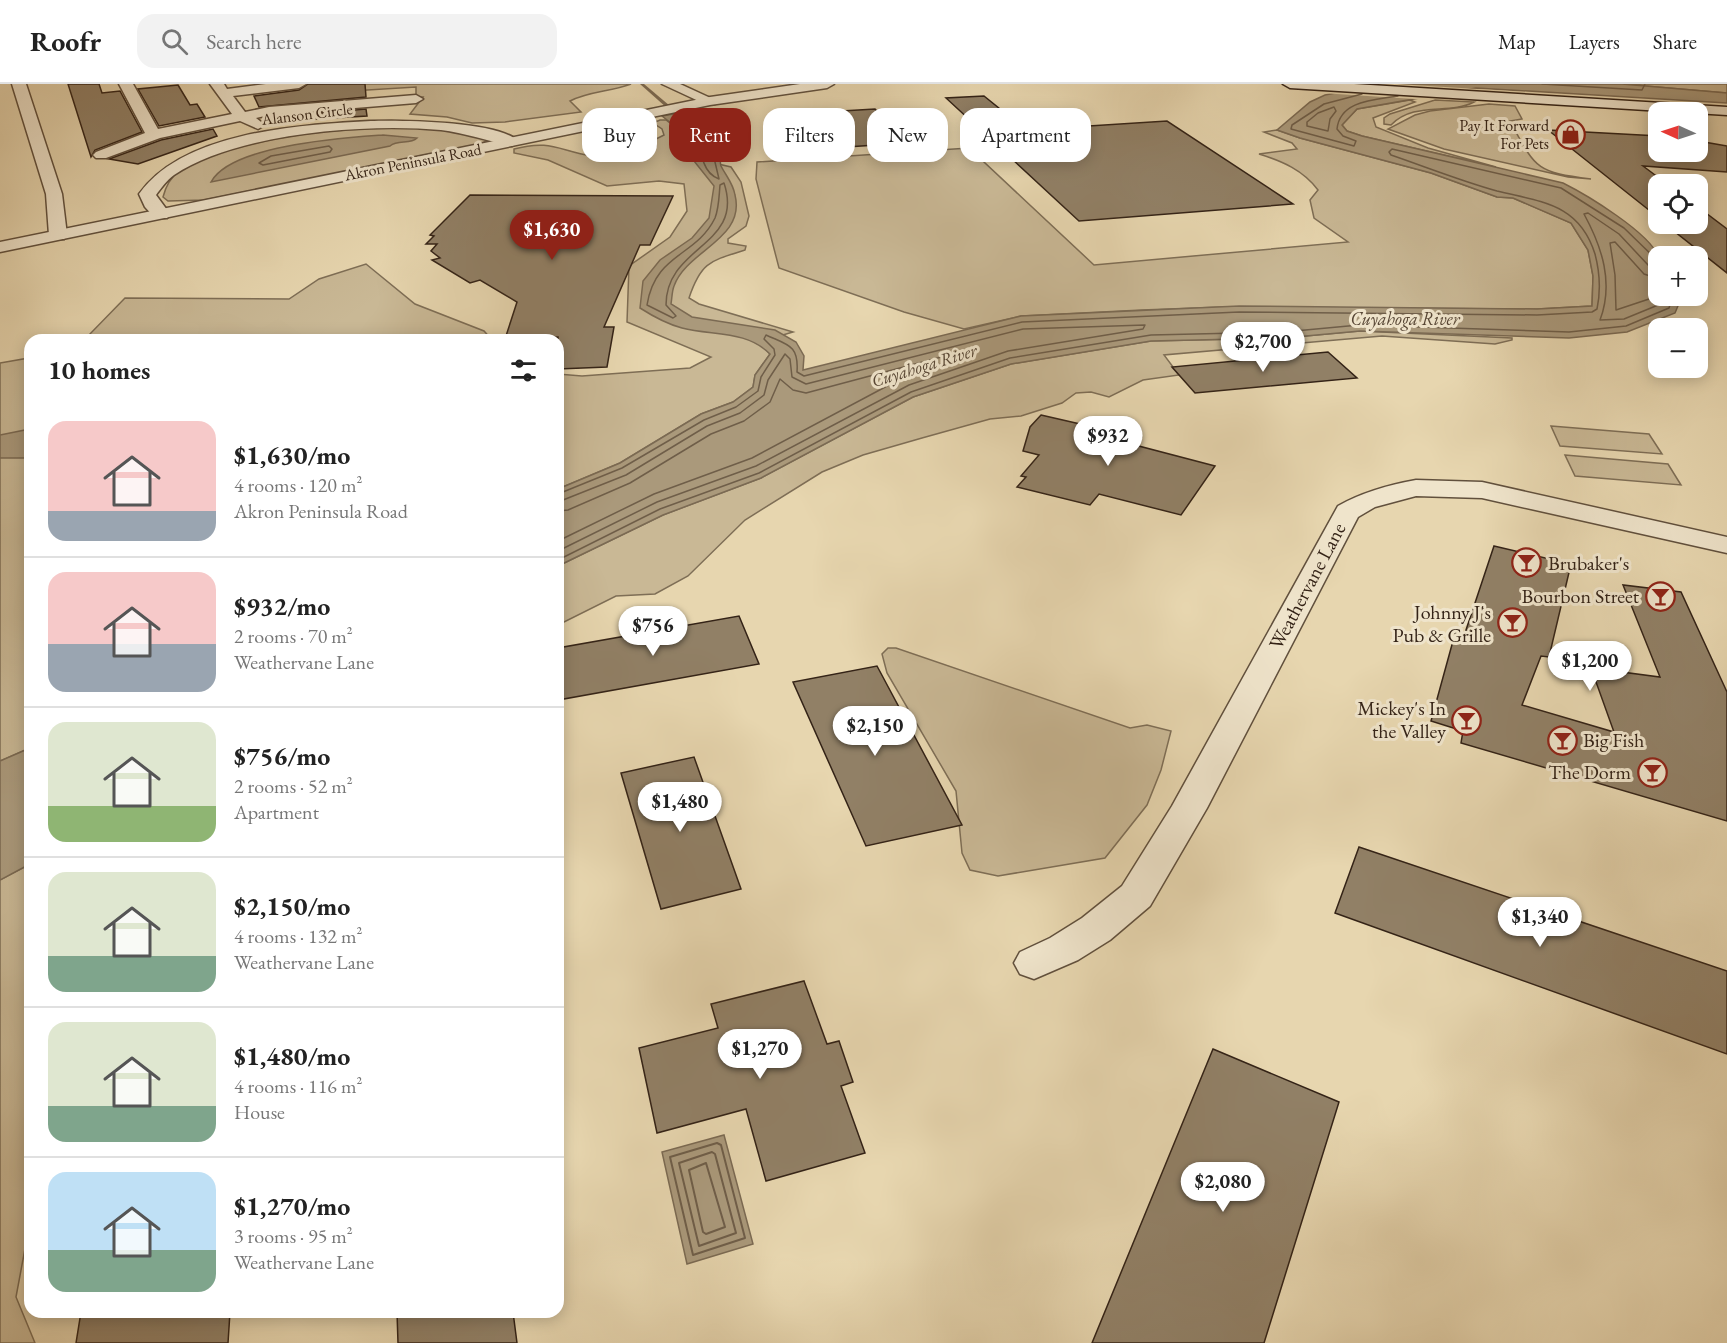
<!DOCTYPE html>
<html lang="en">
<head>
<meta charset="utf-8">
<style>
	:root { --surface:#fff; --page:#f2f2f2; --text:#222; --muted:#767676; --line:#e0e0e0; --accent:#8f2418 }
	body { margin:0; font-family:"EB Garamond",serif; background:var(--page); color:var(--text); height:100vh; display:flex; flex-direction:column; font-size:22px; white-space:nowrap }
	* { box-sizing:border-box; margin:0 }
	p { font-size:20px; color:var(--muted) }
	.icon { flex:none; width:33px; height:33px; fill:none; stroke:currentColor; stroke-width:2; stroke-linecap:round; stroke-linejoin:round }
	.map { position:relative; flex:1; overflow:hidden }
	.panel { position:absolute; left:24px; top:250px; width:540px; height:984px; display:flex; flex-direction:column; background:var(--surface); border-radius:18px; box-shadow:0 3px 15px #0003 }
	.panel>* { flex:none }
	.top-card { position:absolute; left:582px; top:24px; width:570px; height:54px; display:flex; gap:12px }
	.needle { width:39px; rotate:273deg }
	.controls { position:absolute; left:1648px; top:18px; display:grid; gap:12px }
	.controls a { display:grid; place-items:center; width:60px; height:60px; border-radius:12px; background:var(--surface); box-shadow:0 3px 15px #0003; font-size:30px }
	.price { position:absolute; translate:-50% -51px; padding:0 14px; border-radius:21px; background:#fff; color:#222; font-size:20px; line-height:39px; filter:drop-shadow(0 2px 3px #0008) }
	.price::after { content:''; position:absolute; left:50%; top:36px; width:18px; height:14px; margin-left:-9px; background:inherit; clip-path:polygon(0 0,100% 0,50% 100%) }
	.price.on { background:var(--accent); color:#fff }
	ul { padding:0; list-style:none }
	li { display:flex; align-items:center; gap:18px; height:150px; padding:0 24px }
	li+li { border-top:2px solid var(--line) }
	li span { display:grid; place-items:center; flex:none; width:168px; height:120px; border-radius:18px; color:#555 }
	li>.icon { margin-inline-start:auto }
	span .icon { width:72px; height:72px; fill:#fffc; stroke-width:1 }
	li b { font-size:26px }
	h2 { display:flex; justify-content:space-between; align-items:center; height:72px; padding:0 24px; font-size:26px }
	.chip { padding:0 21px; border-radius:18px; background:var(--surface); box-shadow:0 3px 15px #0003; font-size:21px; line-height:54px }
	.chip.on { background:var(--accent); color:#fff }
	header { display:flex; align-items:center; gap:36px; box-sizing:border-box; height:84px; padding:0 30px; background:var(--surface); border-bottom:2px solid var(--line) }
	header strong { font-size:28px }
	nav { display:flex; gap:33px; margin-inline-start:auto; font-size:21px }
	.search { width:420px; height:54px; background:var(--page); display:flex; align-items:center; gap:15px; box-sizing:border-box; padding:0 21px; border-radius:18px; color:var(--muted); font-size:22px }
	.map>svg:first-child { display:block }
	.green { fill:#c9b895; stroke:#7e6e56; stroke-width:1.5 }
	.water { fill:#aa997b; stroke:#7b6a53; stroke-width:1.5 }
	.pier { fill:#e7d6af }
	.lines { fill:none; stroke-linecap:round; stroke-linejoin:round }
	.shore-far1 { stroke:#6f5e49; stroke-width:1.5 }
	.shore { stroke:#6f5e49; stroke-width:2 }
	.stream { fill:#7b6a53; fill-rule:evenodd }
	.building { fill:#918066; stroke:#342317; stroke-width:1.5 }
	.minor-casing { stroke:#61503d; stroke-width:3 }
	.tertiary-casing { stroke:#61503d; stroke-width:3 }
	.secondary-casing { stroke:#342317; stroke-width:3 }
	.minor { fill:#efe4cb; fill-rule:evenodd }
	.tertiary { fill:#efe4cb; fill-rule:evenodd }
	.secondary { fill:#efe4cb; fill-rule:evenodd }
	.labels { text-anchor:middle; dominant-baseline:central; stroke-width:6; stroke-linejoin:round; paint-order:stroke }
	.far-street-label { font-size:16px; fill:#342317; stroke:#efe4cb }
	.far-poi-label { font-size:16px; fill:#342317; stroke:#efe4cb; text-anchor:end }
	.far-water-label { font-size:18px; font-style:italic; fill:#574635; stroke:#efe4cb }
	.poi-label { font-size:20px; fill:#342317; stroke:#efe4cb; text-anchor:end }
	.street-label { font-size:20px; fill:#342317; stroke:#efe4cb }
</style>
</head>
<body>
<header>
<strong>Roofr</strong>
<div class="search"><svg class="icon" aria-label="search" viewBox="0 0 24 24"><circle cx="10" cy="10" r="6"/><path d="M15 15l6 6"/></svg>Search here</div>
<nav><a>Map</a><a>Layers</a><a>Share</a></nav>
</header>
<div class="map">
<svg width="1727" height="1259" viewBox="0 0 1727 1259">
	<rect width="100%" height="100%" fill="#e7d6af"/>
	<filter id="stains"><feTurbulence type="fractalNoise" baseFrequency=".00333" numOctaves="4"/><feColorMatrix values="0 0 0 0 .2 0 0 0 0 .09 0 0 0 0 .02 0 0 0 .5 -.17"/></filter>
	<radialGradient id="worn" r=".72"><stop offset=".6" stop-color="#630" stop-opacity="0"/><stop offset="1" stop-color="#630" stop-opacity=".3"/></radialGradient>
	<g class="green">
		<path d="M343,0H631C610,8 590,7 570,17L581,28L505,38L472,39L447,33L410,30L423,13H416V3L351,7Z"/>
		<polygon points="1622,0 1727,0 1727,9"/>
		<polygon points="1410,16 1415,18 1373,34 1376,43 1428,64 1496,83 1362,52 1347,47 1342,41 1357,25"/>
		<path d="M1435,16L1474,18C1449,31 1414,17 1391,41L1384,40V34L1390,30Z"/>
		<path d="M1489,20L1515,22L1522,35L1510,37C1536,85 1535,88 1591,95L1568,93L1444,65L1388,45L1415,31L1430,27Z"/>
		<path d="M660,36H666L695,58L701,76L731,83L741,98L749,132L746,142L728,155V159L746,162L745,166C710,177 701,178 689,214L699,220L793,248L759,258L770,270L755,291L753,303L733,318L701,330L620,379L558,405V290L582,292L690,284L711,273L627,238L629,182L670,153L687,127L684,100L659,97L607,102L548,76L514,69V65C551,55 559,67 592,72C610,75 631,72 649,70L656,62V55L664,51L662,45L653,39Z"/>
		<path d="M429,43L490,54L481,60L204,116L168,117L163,113C166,102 170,94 180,86C192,77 211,71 226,67C294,46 359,44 429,43Z"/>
		<path d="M1277,46L1300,54L1431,89L1497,113L1513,114L1571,139L1588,166L1593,192L1592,222L1537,225L1222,223L1142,226L1021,232L964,245L904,228L779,184L756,95L757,78L969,64L1094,181L1348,158L1314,134L1310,116L1318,106C1303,86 1282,77 1259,70L1297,65L1292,59L1264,48Z"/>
		<polygon points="366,180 415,220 484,247 492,256 98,256 87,253 125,214 289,215 319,195"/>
		<polygon points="1360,247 1512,254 1512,256 1495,260 1382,252 1164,271 1179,291 1143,296 1109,313 1091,308 1076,309 1062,319 1021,332 990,335 922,354 863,371 822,388 745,436 688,492 655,510 616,512 558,541 558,482 663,431 761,394 913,313 1011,280 1151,257 1284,254"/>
		<polygon points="29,274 30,664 0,677 0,279"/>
		<polygon points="1551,342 1649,350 1662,370 1560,362"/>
		<polygon points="1565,371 1668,380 1681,401 1575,392"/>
		<polygon points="888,564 896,564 1130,644 1147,641 1171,647 1161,686 1147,721 1105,774 998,792 970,786 962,769 956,707 887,589 882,570"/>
		<polygon points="30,780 30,1138 16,1213 35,1259 0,1259 0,796"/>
	</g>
	<g class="water">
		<path d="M1383,0H1622L1727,9V19L1476,4L1357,25L1342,41L1347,47L1362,52L1563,99C1585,110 1651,149 1659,174C1662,184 1659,201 1659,212H1678L1680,217L1675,229L1627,248L1569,254L1360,247L1284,254L1151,257L1011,280L913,313L761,394L663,431L558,482V405L620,379L701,330L733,318L753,303L755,291L770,270C746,246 713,252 682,244C667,240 654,233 640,224L643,197L660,176L692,154L709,134L714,102L694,77L695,58L662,32L686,28C700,36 719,50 721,68C722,73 719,77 721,82C726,92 733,99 735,111C746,155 687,166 674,202C672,207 672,214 671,220L692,233L775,246L796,258L804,272L803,286L1021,232L1239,222L1537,225L1592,222L1593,192L1588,166L1571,139L1513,114L1497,113L1431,89L1300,54L1277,46L1310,18L1325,11Z"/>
		<path d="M383,51L417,54C410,61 398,55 390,62L211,98C231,61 343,54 383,51Z"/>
		<polygon points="30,345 30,374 0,374 0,351"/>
		<polygon points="30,664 30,780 0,796 0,677"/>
		<polygon points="724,1051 753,1160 687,1180 662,1068"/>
	</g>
	<polygon class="pier" points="1367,0 1397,0 1527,8 1476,7 1430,16 1321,9"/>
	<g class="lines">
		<g class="shore-far1">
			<polyline points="1542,0 1642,6 1645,0"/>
			<path d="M1362,10L1324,20L1292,41L1291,45L1354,62L1356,57L1343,52L1337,45C1340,16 1375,16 1398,12"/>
			<polygon points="1334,23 1336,27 1330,35 1328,47 1307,42 1307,38 1318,29"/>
			<path d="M682,35L697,42L710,57L719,95C703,89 701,71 700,56L681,39Z"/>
			<polygon points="329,62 332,65 330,68 263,81 259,79 271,72"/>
			<path d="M724,99C745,162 666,161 666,221L676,232L673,234L647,221C655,169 696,173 715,134C719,124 719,112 720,101Z"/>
			<path d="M1659,186L1649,182L1619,150L1588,129L1584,130C1602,163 1614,199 1600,236L1624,235L1663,219L1665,212"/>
			<polyline points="1659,195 1644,190 1615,158 1610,159 1615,191 1616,226 1655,213 1659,202"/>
			<path d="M558,410L622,384L704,336L736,323L758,307L761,293L775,271L774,265L764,255L766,251C788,261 799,261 797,288L804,292L1022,238L1239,228L1537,231L1592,228L1597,225C1601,206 1600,189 1595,170C1579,119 1541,118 1497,107C1461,97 1426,83 1391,71L1389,68L1392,65L1561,104L1624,144L1659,178"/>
			<polyline points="558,418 626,391 707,342 740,329 764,311 768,296 785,270 790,275 792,293 806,300 1023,245 1145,241 1143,245 1008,267 909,301 756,382 657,418 558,467"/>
			<polyline points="558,427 568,426 630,399 711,350 744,337 770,318 780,295 793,306 806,309 945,272 948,274 947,278 904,293 752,374 654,410 558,457"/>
			<polyline points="558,476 660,425 759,389 911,308 1010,274 1151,251 1284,248 1359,241 1569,248 1626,242 1669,224 1673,212"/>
		</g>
		<g class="shore">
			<polygon points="717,1059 721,1061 745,1154 693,1171 670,1073"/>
			<polygon points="712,1068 715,1070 736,1149 699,1162 679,1079"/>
			<polygon points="706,1079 725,1143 706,1150 703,1148 689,1086"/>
		</g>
		<polygon class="stream" points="640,0 644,0 689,38 689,40 685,40"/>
	</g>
	<g class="building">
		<polygon points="68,0 99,0 102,9 120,7 142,48 95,66 91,73"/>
		<polygon points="308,0 365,0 366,13 259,23 254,12 299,6"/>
		<polygon points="178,1 190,21 197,20 205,33 159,42 138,5"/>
		<polygon points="984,12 1026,46 1167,37 1293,120 1079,137 946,14"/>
		<polygon points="366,25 367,32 266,38 264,34"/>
		<polygon points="875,25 905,59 817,65 792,30"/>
		<polygon points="213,45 217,52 138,80 109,75 161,56"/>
		<polygon points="1548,46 1659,52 1659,68 1698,68 1698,57 1727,62 1727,88 1643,82 1667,100 1659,100 1659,134"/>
		<polygon points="470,111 673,112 650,161 640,161 604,243 614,243 607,283 558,285 558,253 505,255 517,218 480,196 470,199 432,176 440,174 431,167 437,160 426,160 434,152 430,151"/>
		<polygon points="1698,123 1727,145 1727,189 1665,140 1698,140"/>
		<polygon points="1328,268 1357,294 1195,309 1172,283"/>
		<polygon points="1041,331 1141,354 1135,361 1215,382 1181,431 1099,410 1090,421 1017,403 1026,393 1021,392 1039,371 1023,367 1030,343"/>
		<polygon points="1494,462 1571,480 1549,573 1541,572 1522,621 1614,648 1591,584 1660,593 1623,501 1681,508 1727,608 1727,737 1461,659 1463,647 1431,637 1456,546 1465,549"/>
		<polygon points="739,532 759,580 558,616 558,564"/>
		<polygon points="877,582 962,741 866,762 793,598"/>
		<polygon points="694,673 741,805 661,825 621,689"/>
		<polygon points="1359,763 1727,887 1727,970 1335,829"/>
		<polygon points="804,897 827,960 839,957 853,998 841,1002 865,1069 766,1097 746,1025 657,1049 639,964 718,944 711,920"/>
		<polygon points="1213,965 1339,1018 1264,1259 1092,1259"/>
		<polygon points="81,1228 230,1228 228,1259 76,1259"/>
		<polygon points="397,1228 513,1228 517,1259 398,1259"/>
	</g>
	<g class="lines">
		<defs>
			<g id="minor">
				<polygon points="12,0 26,0 62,110 67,151 64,155 52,155 49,151 46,110"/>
				<polygon points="119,0 133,0 158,45 232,30 210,0 224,0 227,5 266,0 306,0 299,4 233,12 245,28 269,23 416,11 423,15 416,19 269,31 256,34 265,41 258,45 240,37 160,54 106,74 96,74 93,71 96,68 145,49"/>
				<polygon points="662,0 680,0 717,17 715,20 705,20"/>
				<path d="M371,37C400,36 501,37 519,58L512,62C488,57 465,49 441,46C366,39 237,49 174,91C167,96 161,104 156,111L170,130L167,134H155L145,123L139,110C184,47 300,41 371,37Z"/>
				<path d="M1416,396L1482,398L1727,453V469L1482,414L1416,412L1375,423L1358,433L1207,724L1150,822L1110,856L1078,876L1034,895L1020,890L1014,879L1020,868L1050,854L1082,834L1122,802L1172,722L1338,422C1363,408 1388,401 1416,396Z"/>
			</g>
			<polygon id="tertiary" points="800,0 834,0 827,4 710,21 0,168 0,158 710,13"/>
			<polygon id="secondary" points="1283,0 1354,0 1727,23 1727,31 1290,4"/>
		</defs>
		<use href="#minor" class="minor-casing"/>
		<use href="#tertiary" class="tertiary-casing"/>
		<use href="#secondary" class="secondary-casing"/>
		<use href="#minor" class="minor"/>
		<use href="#tertiary" class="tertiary"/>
		<use href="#secondary" class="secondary"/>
	</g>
	<defs>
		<symbol id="shop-ring" viewBox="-11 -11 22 22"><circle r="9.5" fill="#efe4cb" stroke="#8f2418" stroke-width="1.5"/><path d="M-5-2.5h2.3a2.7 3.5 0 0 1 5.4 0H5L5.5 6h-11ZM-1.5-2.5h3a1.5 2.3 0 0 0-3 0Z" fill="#8f2418"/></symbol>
		<symbol id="bar-ring" viewBox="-11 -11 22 22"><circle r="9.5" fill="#efe4cb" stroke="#8f2418" stroke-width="1.5"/><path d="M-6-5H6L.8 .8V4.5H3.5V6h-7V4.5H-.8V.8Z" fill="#8f2418"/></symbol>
	</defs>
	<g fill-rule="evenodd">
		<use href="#shop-ring" x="1554" y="34" width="33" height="33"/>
		<use href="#bar-ring" x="1510" y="462" width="33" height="33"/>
		<use href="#bar-ring" x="1644" y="496" width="33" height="33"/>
		<use href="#bar-ring" x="1496" y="522" width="33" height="33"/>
		<use href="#bar-ring" x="1450" y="620" width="33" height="33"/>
		<use href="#bar-ring" x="1546" y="640" width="33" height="33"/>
		<use href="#bar-ring" x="1636" y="672" width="33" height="33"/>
	</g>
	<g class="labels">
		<g class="far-street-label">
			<text transform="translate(307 30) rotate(-7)">Alanson Circle</text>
			<text transform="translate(413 78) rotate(-11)">Akron Peninsula Road</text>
		</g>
		<g class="far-poi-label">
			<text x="1549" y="41">Pay It Forward<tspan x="1549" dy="18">For Pets</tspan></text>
		</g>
		<g class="far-water-label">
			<text x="1405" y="234">Cuyahoga River</text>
			<text transform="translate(924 281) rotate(-17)">Cuyahoga River</text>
		</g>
		<g class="poi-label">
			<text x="1548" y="479" text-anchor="start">Brubaker's</text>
			<text x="1639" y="512">Bourbon Street</text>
			<text x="1491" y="528">Johnny J's<tspan x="1491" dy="23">Pub &amp; Grille</tspan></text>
			<text x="1446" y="624">Mickey's In<tspan x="1446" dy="23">the Valley</tspan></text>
			<text x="1583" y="656" text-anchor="start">Big Fish</text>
			<text x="1631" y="688">The Dorm</text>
		</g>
		<g class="street-label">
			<text transform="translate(1307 502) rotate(-62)">Weathervane Lane</text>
		</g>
	</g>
	<rect width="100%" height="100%" filter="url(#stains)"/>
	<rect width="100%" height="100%" fill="url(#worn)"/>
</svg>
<div class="controls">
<a><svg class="needle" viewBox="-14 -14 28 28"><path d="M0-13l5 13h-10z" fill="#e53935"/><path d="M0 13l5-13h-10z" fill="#767676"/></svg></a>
<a><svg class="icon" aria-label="locate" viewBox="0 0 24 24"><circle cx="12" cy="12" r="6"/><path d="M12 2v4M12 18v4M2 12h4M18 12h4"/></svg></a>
<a>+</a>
<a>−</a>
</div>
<b class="price on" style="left:552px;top:177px">$1,630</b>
<b class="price" style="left:1263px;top:289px">$2,700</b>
<b class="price" style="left:1108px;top:383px">$932</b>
<b class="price" style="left:653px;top:573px">$756</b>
<b class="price" style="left:1590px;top:608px">$1,200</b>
<b class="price" style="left:875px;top:673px">$2,150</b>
<b class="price" style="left:680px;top:749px">$1,480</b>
<b class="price" style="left:1540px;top:864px">$1,340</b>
<b class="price" style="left:760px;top:996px">$1,270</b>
<b class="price" style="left:1223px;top:1129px">$2,080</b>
<div class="top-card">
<a class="chip">Buy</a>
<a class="chip on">Rent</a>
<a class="chip">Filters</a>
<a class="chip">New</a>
<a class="chip">Apartment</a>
</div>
<section class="panel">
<h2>10 homes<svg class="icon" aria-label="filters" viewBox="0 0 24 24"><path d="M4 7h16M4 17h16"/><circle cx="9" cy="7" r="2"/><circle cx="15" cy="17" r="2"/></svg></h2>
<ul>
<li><span style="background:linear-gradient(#f6c9c9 75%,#9aa5b1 0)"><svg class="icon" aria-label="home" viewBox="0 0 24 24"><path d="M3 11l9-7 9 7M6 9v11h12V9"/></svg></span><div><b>$1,630/mo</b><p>4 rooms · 120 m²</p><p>Akron Peninsula Road</p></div></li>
<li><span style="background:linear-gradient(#f6c9c9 60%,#9aa5b1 0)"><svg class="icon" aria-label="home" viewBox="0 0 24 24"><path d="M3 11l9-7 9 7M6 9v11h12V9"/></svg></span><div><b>$932/mo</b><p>2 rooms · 70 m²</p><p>Weathervane Lane</p></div></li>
<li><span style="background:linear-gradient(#dfe7d0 70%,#8fb573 0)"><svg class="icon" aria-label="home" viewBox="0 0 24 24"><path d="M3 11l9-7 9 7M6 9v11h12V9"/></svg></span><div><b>$756/mo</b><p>2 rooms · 52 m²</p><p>Apartment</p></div></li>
<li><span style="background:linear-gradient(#dfe7d0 70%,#7fa58c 0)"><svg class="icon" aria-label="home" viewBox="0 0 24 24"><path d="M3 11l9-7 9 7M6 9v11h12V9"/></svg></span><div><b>$2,150/mo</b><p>4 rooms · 132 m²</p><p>Weathervane Lane</p></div></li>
<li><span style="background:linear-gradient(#dfe7d0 70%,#7fa58c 0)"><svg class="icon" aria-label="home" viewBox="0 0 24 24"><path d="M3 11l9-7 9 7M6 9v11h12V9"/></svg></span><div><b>$1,480/mo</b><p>4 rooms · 116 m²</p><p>House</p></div></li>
<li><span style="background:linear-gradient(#bfe0f5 65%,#7fa58c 0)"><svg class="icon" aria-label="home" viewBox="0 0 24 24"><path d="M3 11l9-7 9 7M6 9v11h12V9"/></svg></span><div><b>$1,270/mo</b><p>3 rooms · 95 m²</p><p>Weathervane Lane</p></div></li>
</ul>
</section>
</div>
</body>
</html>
